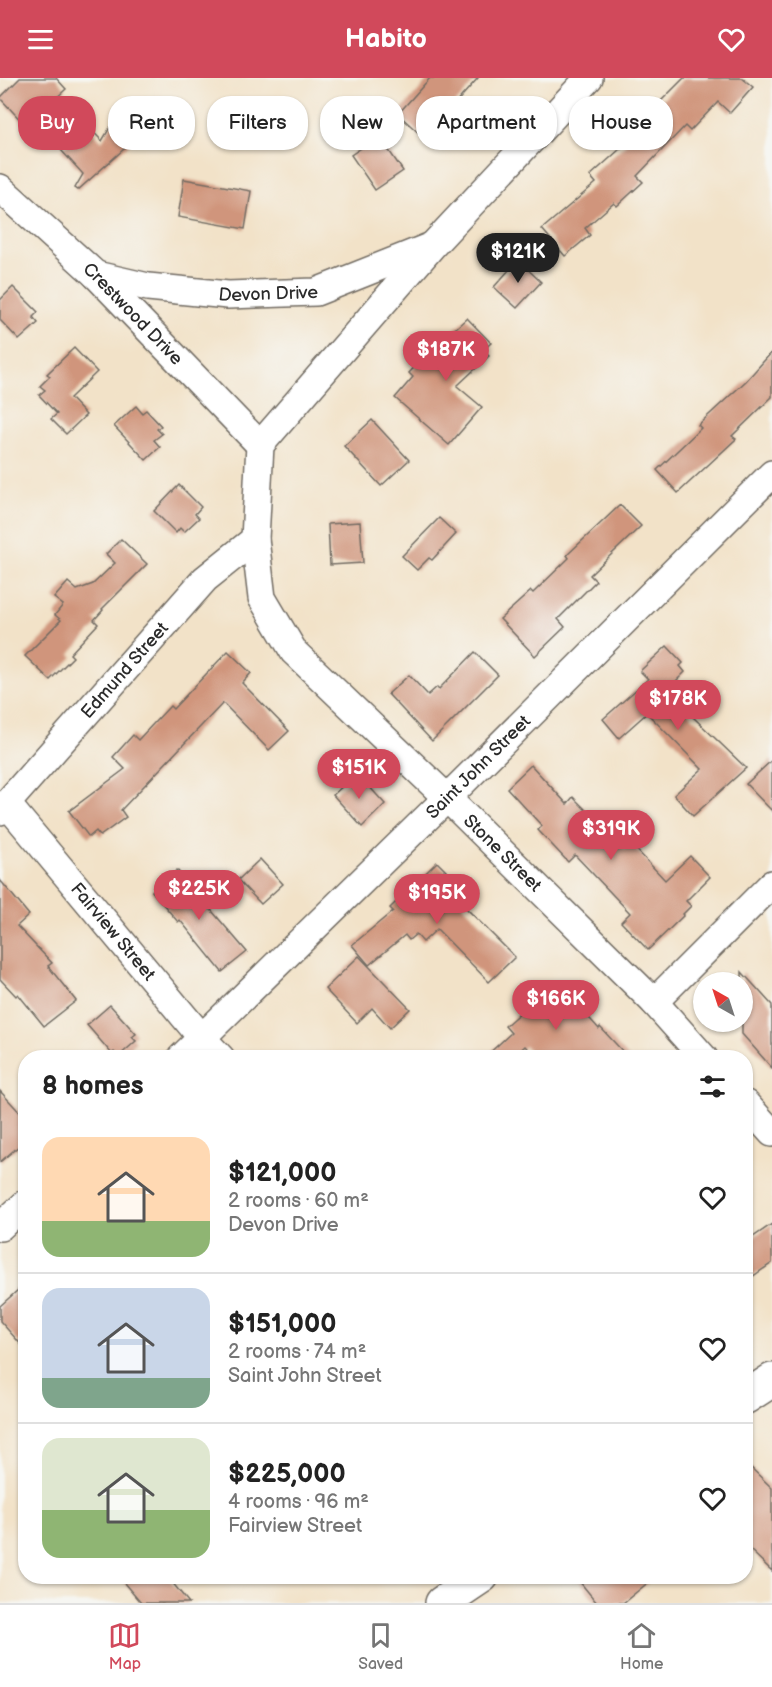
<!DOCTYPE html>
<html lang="en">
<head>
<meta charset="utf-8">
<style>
	:root { --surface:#fff; --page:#f6f6f6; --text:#222; --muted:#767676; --line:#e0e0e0; --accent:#d1495b }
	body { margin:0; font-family:"Balsamiq Sans",sans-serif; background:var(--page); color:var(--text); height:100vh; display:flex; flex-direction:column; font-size:22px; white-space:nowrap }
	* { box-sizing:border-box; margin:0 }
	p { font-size:20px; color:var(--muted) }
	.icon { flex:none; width:33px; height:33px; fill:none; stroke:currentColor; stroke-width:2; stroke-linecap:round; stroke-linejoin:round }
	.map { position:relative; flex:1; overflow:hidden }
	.panel { position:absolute; left:18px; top:972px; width:735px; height:534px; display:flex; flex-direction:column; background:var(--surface); border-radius:24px; box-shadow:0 2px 4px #0004 }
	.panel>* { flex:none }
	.guide { position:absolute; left:18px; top:18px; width:736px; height:54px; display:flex; gap:12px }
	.needle { width:39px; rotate:321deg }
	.controls { position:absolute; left:693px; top:894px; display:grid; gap:12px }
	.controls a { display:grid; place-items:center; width:60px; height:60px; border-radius:50%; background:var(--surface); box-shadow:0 2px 4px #0004; font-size:30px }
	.price { position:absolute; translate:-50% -51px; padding:0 14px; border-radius:21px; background:var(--accent); color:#fff; font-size:20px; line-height:39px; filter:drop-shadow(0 2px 3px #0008) }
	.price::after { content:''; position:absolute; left:50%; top:36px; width:18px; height:14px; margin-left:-9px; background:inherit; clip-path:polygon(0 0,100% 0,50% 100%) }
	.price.selected { background:#222; color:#fff }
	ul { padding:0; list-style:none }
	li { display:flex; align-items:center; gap:18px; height:150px; padding:0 24px }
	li+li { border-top:2px solid var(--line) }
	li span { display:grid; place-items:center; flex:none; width:168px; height:120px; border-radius:18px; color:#555 }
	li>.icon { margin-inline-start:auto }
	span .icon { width:72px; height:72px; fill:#fffc; stroke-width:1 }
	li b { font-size:26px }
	h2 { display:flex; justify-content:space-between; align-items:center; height:72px; padding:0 24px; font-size:26px }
	.pill { padding:0 21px; border-radius:24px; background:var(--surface); box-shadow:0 2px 4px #0004; font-size:21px; line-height:54px }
	.pill.selected { background:var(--accent); color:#fff }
	header { display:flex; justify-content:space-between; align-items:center; height:78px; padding:0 24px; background:var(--accent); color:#fff; font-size:27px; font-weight:700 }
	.tab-bar { display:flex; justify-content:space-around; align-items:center; height:84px; border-top:2px solid var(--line); background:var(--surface); font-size:16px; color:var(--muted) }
	.tab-bar a { display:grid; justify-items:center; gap:3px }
	.tab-bar .selected { color:var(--accent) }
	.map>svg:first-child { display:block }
	.building { fill:#d0957b }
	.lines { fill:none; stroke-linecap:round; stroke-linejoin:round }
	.street-casing { stroke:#716b62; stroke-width:30 }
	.primary-casing { stroke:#716b62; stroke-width:36 }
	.street { stroke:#fff; stroke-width:27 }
	.primary { stroke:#fff; stroke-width:33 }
	.labels { text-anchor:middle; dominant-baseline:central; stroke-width:6; stroke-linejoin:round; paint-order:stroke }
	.street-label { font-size:18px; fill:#2b2b2b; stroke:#f6f6f2 }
</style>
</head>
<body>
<header><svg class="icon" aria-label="menu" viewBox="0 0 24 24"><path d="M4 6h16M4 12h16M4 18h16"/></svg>Habito<svg class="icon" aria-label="heart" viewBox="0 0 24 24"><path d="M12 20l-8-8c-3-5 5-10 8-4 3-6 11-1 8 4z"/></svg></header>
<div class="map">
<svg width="772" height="1525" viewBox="0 0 772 1525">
	<rect width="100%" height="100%" fill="#f6f6f2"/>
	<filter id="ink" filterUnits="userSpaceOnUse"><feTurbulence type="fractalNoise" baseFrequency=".0167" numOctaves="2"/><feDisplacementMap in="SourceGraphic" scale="12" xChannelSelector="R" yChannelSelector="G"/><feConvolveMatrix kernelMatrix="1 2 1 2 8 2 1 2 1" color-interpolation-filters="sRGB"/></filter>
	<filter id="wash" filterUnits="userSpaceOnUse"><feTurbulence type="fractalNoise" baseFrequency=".008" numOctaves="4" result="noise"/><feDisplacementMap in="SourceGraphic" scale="24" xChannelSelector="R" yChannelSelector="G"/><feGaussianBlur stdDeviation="1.35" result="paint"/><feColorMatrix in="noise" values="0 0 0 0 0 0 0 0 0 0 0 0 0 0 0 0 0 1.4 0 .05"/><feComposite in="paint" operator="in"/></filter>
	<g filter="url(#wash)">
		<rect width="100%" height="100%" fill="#f2e2c8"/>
		<g id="blocks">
			<g class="building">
				<polygon points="20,0 56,0 66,11 26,48 0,20"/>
				<polygon points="430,0 478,0 446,36 455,45 434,69 398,36"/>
				<polygon points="684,0 742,0 753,9 730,35 718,24 690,53 685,48 637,98 643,104 617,128 614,125 585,150 590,157 565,178 542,151 596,105 590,98 640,53 635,49"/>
				<polygon points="121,31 144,45 134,62 78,112 75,110 83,96 61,72 87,47 102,63"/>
				<polygon points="379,58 403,93 375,112 351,77"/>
				<polygon points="184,101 251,113 245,151 178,139"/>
				<polygon points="518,182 541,204 517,230 494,209"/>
				<polygon points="13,209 38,234 33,239 38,245 19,262 0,242 0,222"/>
				<polygon points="467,240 491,265 483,272 489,278 457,308 482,329 449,367 395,320 413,299 409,295 424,279"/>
				<polygon points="74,270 97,294 70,320 86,337 66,356 51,341 57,336 39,317 45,312 40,308 50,298 47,296"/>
				<polygon points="772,274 772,319 732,358 736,361 678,415 657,392 701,350 698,347 746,303"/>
				<polygon points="136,328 142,335 146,332 161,348 157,351 162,356 154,362 160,369 146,382 114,348"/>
				<polygon points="372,342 409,382 381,408 344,368"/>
				<polygon points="179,407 201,429 195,436 199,440 184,454 180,450 176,455 154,433"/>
				<polygon points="620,427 641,448 590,497 596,503 558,541 565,549 535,578 500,541 531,513 533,515 569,480 567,477"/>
				<polygon points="439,440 456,456 432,482 429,480 417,492 402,478"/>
				<polygon points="360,444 363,485 330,487 328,446"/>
				<polygon points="121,461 147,486 102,531 103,532 94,542 98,546 70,576 73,579 50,602 25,578 61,542 55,537 63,527 54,520 68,504 77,512 93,506 115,485 106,476"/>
				<polygon points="667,568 683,585 680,588 685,594 666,613 746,690 693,738 674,717 702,691 647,635 619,660 603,641 648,601 640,593"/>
				<polygon points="228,573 251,595 242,605 289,653 269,672 223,625 121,732 126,739 100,758 96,753 89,759 69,733 125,691 113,679 133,657 138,662 170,628 173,631"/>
				<polygon points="475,574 498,597 432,663 388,616 409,597 428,617 437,609 439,611"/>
				<polygon points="772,682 772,733 746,706"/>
				<polygon points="531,687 567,726 573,719 625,771 631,766 665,802 690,778 710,799 686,823 691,828 683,836 684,837 648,872 621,844 630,835 575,777 568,784 538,752 542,748 507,710"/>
				<polygon points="357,695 385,726 362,749 333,717"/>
				<polygon points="260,781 283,806 261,826 238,802"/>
				<polygon points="437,784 459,806 453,812 465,824 462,826 515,879 489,904 437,851 423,864 416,856 409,862 405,857 369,887 352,867 393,833 390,830"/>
				<polygon points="177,792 247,874 222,894 180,842 178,844 152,813"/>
				<polygon points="0,802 29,837 17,848 52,885 48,888 76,923 44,948 18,916 16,918 0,901"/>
				<polygon points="359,878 410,931 390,950 372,930 357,945 325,911"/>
				<polygon points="742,894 772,927 772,990 742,956"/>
				<polygon points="556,903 599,951 600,949 629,980 536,980 525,968 512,980 484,980 511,955 505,948"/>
				<polygon points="110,927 136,956 132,959 136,963 118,979 114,974 112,976 87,947"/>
				<polygon points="0,1013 26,1041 26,1062 0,1084"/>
				<polygon points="772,1146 772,1185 746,1203 746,1164"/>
				<polygon points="26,1205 26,1272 0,1243 0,1228"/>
				<polygon points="746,1385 772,1410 772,1493 746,1468"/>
				<polygon points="118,1498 167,1498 189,1525 141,1525"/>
				<polygon points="575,1498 656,1498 623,1525 597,1525"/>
			</g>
		</g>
	</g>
	<g filter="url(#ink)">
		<use href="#blocks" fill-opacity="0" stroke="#716b62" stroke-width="1.5"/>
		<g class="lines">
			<defs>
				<g id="street">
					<path id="s1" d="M0,110L96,197L260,367"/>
					<path id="s2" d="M96,197L148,209L228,217L316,214L429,169"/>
					<path id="s3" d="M260,367L255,461L262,520L294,574L447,720L654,924L704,980"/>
					<polyline points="260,367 434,166 589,0"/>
					<path id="s4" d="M7,726L202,960L221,980"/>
					<path id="s5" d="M0,733L205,501L255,461"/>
					<polyline points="654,924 772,806"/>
					<path id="s6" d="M181,980L447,720L772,396"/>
					<polyline points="746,1026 772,1055"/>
					<polyline points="0,1149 26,1125"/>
				</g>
				<g id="primary">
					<polyline points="746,1319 772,1302"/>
					<polyline points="442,1525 482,1498"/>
				</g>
			</defs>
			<use href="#street" class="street-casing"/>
			<use href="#primary" class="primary-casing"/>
			<use href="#street" class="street"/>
			<use href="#primary" class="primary"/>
		</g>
	</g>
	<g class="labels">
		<g class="street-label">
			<text stroke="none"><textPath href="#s2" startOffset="174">Devon Drive</textPath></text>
			<text stroke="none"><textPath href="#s1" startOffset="183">Crestwood Drive</textPath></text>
			<text stroke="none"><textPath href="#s5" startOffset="188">Edmund Street</textPath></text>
			<text stroke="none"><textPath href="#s6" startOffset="416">Saint John Street</textPath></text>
			<text stroke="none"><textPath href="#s3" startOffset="506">Stone Street</textPath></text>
			<text stroke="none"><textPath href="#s4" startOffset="166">Fairview Street</textPath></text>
		</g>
	</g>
</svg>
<div class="controls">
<a><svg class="needle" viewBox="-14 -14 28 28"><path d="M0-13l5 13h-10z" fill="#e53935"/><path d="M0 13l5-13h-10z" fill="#767676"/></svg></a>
</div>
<b class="price selected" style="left:518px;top:206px">$121K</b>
<b class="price" style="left:446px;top:304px">$187K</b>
<b class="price" style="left:678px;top:653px">$178K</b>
<b class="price" style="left:359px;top:722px">$151K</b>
<b class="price" style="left:611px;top:783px">$319K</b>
<b class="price" style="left:199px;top:843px">$225K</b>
<b class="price" style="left:437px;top:847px">$195K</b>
<b class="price" style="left:556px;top:953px">$166K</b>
<div class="guide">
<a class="pill selected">Buy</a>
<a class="pill">Rent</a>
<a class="pill">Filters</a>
<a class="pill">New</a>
<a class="pill">Apartment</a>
<a class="pill">House</a>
</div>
<section class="panel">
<h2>8 homes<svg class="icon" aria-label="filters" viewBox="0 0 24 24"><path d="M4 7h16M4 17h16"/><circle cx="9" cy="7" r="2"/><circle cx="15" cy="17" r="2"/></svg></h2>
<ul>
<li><span style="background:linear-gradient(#ffd9b3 70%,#8fb573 0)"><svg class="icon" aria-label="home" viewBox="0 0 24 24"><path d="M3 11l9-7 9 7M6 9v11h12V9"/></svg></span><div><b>$121,000</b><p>2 rooms · 60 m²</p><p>Devon Drive</p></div><svg class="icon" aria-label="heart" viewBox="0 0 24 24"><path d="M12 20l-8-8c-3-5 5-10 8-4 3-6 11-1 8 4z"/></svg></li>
<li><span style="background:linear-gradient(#c9d6e8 75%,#7fa58c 0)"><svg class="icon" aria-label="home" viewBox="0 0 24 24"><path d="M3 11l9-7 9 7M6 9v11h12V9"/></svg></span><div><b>$151,000</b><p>2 rooms · 74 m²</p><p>Saint John Street</p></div><svg class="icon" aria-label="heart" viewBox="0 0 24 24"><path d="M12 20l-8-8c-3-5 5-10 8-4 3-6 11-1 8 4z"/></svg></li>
<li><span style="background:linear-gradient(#dfe7d0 60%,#8fb573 0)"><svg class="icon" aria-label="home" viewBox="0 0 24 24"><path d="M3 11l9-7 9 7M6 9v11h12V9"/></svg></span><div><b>$225,000</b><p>4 rooms · 96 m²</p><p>Fairview Street</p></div><svg class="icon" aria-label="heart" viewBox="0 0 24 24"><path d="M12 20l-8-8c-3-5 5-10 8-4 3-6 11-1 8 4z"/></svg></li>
</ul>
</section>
</div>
<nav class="tab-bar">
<a class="selected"><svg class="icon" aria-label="map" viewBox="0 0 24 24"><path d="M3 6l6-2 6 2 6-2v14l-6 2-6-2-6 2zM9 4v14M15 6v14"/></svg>Map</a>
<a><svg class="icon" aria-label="saved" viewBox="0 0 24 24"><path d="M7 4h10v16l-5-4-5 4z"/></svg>Saved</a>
<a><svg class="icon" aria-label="home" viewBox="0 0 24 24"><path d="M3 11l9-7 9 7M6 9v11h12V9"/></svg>Home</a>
</nav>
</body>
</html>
